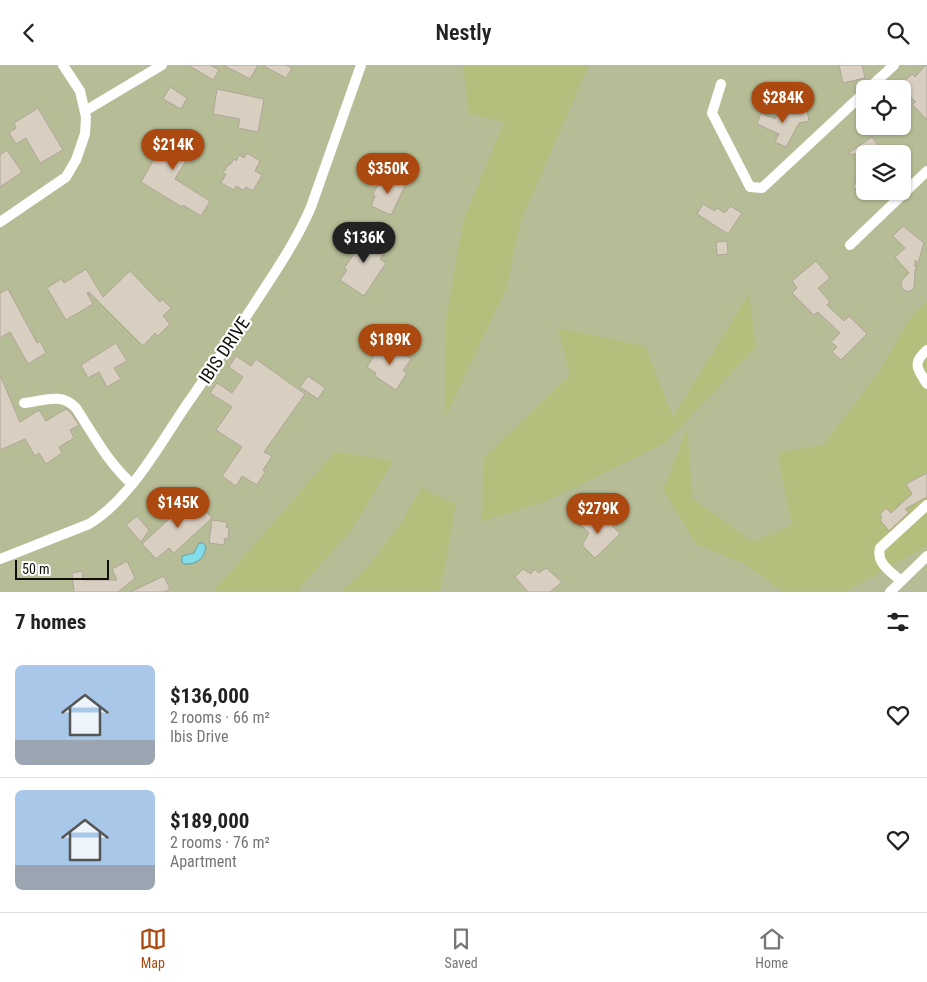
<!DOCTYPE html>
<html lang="en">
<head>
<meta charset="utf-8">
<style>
	:root { --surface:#fff; --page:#f6f6f6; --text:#222; --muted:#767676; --line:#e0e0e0; --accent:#ac4910 }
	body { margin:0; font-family:"Roboto Condensed",sans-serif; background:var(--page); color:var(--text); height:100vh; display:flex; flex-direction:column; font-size:19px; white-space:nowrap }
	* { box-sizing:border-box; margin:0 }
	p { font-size:16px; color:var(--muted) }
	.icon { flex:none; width:28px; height:28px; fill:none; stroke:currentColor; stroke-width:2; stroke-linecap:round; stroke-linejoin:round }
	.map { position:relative; height:527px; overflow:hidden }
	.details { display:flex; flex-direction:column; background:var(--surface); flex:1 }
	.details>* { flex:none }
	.buttons { position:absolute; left:856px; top:15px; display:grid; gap:10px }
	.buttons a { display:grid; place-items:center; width:55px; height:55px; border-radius:8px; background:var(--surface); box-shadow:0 1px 4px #0004; font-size:25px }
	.scale { position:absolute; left:15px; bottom:12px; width:94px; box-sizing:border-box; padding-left:5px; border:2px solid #110e09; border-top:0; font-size:14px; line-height:18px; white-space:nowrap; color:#110e09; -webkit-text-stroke:4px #fff; paint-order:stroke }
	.price { position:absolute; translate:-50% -42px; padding:0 11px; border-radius:18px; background:var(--accent); color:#fff; font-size:16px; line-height:32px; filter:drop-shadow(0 1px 2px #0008) }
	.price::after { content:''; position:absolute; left:50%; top:30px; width:15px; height:11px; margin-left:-8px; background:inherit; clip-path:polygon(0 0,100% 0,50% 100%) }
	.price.active { background:#222; color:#fff }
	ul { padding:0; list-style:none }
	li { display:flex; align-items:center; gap:15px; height:125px; padding:0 15px }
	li+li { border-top:1px solid var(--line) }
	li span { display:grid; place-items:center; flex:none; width:140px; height:100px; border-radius:8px; color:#555 }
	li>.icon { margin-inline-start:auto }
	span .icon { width:60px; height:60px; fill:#fffc; stroke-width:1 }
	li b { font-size:21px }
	h2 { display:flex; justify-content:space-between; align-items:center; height:60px; padding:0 15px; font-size:21px }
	header { display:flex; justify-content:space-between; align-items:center; height:65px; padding:0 15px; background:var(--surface); font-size:22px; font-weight:600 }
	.tab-bar { display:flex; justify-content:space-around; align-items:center; height:70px; border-top:1px solid var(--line); background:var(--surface); font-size:14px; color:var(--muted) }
	.tab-bar a { display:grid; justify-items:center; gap:2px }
	.tab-bar .active { color:var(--accent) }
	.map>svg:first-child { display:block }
	.green { fill:#b6bd96; fill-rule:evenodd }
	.forest { fill:#b4bf7e }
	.water { fill:#83dde9; stroke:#619fa6 }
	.building { fill:#d9cfc1; stroke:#aea597 }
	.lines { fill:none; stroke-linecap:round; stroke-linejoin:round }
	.minor { stroke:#fff; stroke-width:10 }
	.labels { text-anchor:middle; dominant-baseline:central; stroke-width:4.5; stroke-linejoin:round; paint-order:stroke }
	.street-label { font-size:18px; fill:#110e09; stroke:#fff }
</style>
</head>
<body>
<header><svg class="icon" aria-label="back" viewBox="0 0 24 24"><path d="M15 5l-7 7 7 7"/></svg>Nestly<svg class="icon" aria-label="search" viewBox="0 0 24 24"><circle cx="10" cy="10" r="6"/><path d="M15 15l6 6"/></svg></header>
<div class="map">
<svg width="927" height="527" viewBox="0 0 927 527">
	<rect width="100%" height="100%" fill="#f4eadb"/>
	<path class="green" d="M0,0H927V527H0ZM865,24H902V61H865ZM865,89H902V126H865Z"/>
	<g class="forest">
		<polygon points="463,0 589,0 521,155 506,224 445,352 446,256 463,157 504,57 469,49"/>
		<polygon points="749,229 756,282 665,378 547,436 482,456 484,393 570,310 558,263 645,281 673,352"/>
		<polygon points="927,236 927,481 845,527 784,527 743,498 696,479 663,425 687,364 693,434 753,477 792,460 777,388 823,380 877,310 908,256"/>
		<polygon points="335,387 393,396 353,463 303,519 298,527 213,527"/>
		<polygon points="421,423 456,439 440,527 340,527 367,503 403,455"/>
	</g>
	<path class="water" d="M199,478H203L206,482C204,494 196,500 184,499L182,497V491L194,488Z"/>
	<g class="building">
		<polygon points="188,0 210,0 219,5 213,15"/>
		<polygon points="223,0 258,0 250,14"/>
		<polygon points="262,0 286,0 292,3 286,13"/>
		<polygon points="839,0 862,0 865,13 843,18"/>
		<polygon points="926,0 927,0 927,55 912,39 916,37 899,22 912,9 915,12"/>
		<polygon points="170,22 187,33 181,44 163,34"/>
		<polygon points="217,24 264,34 258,67 238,63 240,54 213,49"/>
		<polygon points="38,43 63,85 40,98 26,73 16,79 9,68 16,63 14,58"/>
		<polygon points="781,43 793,49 807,46 809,56 799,58 786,82 775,77 779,69 757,59 761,48 775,54"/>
		<polygon points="162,64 168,68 171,64 191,76 188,80 198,86 192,97 187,94 175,114 210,136 201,151 183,140 182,142 141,117 156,91 149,86"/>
		<polygon points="872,72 884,89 865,89 865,101 856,89 847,89"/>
		<polygon points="7,85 22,107 0,122 0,90"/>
		<polygon points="247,88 260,96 255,106 262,110 253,126 246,122 243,125 236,121 234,125 221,118 226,109 223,108 229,99 230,100 234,94 236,96 239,90 244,93"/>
		<polygon points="865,105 865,130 853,122"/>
		<polygon points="386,110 406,119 391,150 371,141 375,131 373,129 378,120 380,121"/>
		<polygon points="703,139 715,146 717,143 725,148 730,141 742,148 728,169 697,149"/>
		<polygon points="903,161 924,178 918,198 915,195 915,202 917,200 915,207 914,223 909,227 902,224 901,220 902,215 909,208 895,192 905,183 893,171"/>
		<polygon points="362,166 388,183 380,194 386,198 364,231 340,215 347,205 344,203 357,185 352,182"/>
		<polygon points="727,176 728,189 717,190 716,177"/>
		<polygon points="816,196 830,213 818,223 830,237 827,240 844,256 849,251 867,269 841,295 832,287 837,282 831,277 840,268 818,247 814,250 792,228 797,223 792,216"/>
		<polygon points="86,204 103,232 130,206 160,237 162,234 171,243 163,251 170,259 158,271 155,268 143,281 89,227 87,228 93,239 66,255 47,223 61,214 64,218"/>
		<polygon points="8,224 37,278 40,276 46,288 28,299 10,267 0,273 0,228"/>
		<polygon points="116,278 127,296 114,303 121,314 107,322 99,307 88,313 81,300"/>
		<polygon points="387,278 411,294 403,306 407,308 396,325 375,311 376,308 367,302 380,281 384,283"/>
		<polygon points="236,291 251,301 256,294 305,329 264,387 272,391 263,405 265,407 257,420 242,411 236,421 222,411 242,382 216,365 232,342 210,328 217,318 232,328 243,312 229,302"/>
		<polygon points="0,310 20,357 39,345 46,356 66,344 71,348 79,360 70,365 74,373 59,382 62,388 46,399 39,388 35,391 25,374 0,385"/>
		<polygon points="308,311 325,323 318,334 300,322"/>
		<polygon points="927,408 927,432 905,444 909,447 889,466 880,455 882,453 880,449 886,443 891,448 912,429 906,419"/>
		<polygon points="193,432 212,453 174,488 169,483 156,494 142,479"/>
		<polygon points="137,451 149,465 141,477 126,460"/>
		<polygon points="588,451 599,458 604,452 620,469 595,493 582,480 589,468 581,460"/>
		<polygon points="212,455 227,457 226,462 229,463 228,474 225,473 224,480 209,478"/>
		<polygon points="127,496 135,513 118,527 74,527 72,508 82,506 83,515 117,515 112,504"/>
		<polygon points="546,503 562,517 550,527 528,527 515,512 523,504 531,509 534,504 539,508"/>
		<polygon points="164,511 170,524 164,527 130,527"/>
	</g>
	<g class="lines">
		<g class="minor">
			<polyline points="721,19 712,48 750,122 762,123 865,27"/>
			<polyline points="868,24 894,0"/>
			<polyline points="85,46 162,0"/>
			<polyline points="0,157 66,112 76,95 85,69 86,52 80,26 63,0"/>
			<polyline points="850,180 927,106"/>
			<path d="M927,285C911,299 918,304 927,319"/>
			<path d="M24,338C44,336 61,327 76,343C93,369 108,398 132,419"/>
			<path d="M0,494L89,459C130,434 158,382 185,342C209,308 232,273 255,238C275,207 296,177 311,142L361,0"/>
			<path d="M901,516C890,506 876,498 880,483L927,440"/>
			<polyline points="890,527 927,491"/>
		</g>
	</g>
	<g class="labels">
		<g class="street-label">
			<text transform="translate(224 285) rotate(-56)">IBIS DRIVE</text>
		</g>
	</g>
</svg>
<div class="buttons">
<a><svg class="icon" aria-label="locate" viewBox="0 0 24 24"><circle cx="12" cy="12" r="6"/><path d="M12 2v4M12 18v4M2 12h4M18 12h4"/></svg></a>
<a><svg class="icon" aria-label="layers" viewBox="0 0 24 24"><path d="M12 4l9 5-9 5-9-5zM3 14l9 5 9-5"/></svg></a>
</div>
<div class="scale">50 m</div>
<b class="price" style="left:783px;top:59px">$284K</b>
<b class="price" style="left:173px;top:106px">$214K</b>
<b class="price" style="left:388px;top:130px">$350K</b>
<b class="price active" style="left:364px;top:199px">$136K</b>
<b class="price" style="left:390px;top:301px">$189K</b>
<b class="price" style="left:178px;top:464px">$145K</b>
<b class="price" style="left:598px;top:470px">$279K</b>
</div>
<section class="details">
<h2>7 homes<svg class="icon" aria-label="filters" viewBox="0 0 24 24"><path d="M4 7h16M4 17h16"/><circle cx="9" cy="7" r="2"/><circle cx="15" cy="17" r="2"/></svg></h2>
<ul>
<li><span style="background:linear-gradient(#a9c7e8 75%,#9aa5b1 0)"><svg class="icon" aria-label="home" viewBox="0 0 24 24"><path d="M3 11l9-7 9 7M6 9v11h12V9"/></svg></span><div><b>$136,000</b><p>2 rooms · 66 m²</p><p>Ibis Drive</p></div><svg class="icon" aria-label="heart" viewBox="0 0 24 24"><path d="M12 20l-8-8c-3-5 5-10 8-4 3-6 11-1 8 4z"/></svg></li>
<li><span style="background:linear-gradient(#a9c7e8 75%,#9aa5b1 0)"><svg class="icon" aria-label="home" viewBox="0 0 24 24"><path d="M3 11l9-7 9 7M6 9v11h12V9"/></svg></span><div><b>$189,000</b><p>2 rooms · 76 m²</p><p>Apartment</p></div><svg class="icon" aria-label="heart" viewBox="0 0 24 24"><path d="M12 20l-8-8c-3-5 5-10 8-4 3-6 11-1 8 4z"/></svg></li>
</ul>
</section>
<nav class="tab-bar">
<a class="active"><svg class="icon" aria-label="map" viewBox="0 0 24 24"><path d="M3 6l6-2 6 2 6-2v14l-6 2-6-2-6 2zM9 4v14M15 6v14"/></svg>Map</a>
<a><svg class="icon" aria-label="saved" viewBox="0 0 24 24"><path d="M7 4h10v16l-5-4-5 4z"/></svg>Saved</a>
<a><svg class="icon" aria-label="home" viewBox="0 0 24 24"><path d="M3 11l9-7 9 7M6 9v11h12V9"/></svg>Home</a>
</nav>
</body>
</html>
